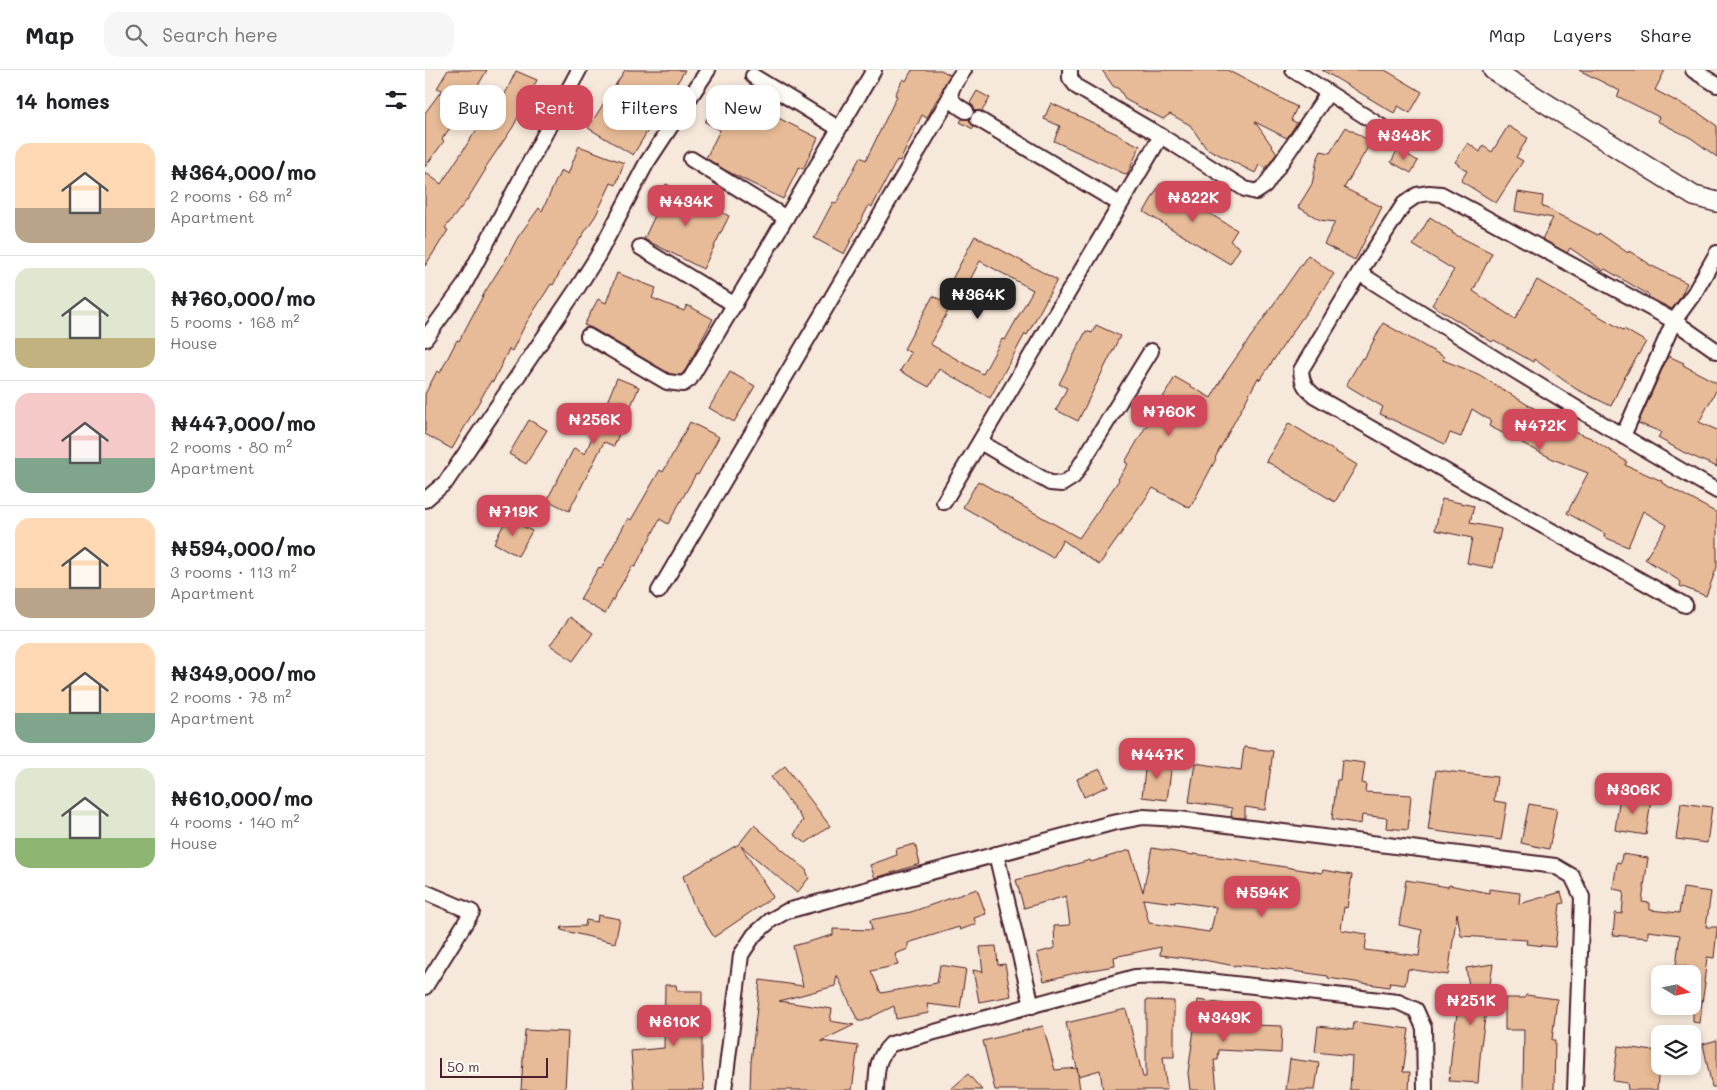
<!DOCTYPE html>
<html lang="en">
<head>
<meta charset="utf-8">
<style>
	:root { --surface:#fff; --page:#f6f6f6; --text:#202124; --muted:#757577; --line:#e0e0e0; --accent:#d1495b }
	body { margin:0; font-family:Mali,sans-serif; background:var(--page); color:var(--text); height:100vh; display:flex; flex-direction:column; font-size:19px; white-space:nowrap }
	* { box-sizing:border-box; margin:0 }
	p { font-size:16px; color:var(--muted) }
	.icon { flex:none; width:28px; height:28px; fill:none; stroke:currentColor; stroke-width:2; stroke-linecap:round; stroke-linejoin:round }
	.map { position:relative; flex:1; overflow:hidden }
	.side { display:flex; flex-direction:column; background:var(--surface); width:425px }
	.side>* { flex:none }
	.top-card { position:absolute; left:15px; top:15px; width:475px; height:45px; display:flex; gap:10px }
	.needle { width:32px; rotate:100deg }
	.fabs { position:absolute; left:1226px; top:895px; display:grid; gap:10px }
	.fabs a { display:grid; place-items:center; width:50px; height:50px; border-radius:10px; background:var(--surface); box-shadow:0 2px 8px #0003; font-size:25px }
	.scale { position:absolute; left:15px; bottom:12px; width:108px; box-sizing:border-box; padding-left:5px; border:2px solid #4a1f2b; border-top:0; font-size:14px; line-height:18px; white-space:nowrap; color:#4a1f2b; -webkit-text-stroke:4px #fdfcf7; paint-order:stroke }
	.price { position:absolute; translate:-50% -42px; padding:0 11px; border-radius:10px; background:var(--accent); color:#fff; font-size:16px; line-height:32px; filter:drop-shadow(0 1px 2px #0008) }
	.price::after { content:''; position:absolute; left:50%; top:30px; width:15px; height:11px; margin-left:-8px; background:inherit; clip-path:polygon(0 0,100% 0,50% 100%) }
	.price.current { background:#222; color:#fff }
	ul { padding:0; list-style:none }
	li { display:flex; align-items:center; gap:15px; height:125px; padding:0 15px }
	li+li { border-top:1px solid var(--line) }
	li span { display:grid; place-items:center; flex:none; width:140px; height:100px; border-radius:15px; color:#555 }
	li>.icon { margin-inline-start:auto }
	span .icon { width:60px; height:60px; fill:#fffc; stroke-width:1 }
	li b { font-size:21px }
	h2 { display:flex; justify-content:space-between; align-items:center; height:60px; padding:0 15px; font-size:21px }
	.chip { padding:0 18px; border-radius:15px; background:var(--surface); box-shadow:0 2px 8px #0003; font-size:18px; line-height:45px }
	.chip.current { background:var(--accent); color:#fff }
	header { display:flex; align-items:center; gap:30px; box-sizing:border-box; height:70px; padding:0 25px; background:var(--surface); border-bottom:1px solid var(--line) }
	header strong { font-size:24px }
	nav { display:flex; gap:28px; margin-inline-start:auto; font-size:18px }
	.search { width:350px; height:45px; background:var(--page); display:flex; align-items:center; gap:12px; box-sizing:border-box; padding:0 18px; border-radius:15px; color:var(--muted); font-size:19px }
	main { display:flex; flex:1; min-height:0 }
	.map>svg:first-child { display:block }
	.building { fill:#e7bb97; stroke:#4a1f2b; fill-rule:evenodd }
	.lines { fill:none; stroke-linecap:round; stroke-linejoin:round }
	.street-casing { stroke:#4a1f2b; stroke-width:18 }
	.secondary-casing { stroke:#4a1f2b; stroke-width:22 }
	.street { stroke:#fdfcf7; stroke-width:14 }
	.secondary { stroke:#fdfcf7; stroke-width:19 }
</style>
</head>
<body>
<header>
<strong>Map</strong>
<div class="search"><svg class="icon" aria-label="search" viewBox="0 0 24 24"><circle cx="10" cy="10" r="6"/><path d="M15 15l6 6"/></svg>Search here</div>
<nav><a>Map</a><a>Layers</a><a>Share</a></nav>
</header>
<main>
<section class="side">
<h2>14 homes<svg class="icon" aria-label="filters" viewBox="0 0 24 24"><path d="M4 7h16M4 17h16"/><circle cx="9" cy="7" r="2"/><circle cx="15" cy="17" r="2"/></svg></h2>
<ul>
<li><span style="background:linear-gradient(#ffd9b3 65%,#b9a48a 0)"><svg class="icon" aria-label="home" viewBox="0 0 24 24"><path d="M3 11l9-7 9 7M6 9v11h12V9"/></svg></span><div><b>₦364,000/mo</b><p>2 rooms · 68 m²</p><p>Apartment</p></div></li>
<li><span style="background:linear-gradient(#dfe7d0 70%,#c2b280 0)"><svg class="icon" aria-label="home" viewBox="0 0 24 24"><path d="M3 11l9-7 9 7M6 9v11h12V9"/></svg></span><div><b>₦760,000/mo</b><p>5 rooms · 168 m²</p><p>House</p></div></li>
<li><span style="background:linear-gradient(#f6c9c9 65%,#7fa58c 0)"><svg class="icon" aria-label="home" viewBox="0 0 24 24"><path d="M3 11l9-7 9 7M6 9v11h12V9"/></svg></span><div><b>₦447,000/mo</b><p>2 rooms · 80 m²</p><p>Apartment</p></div></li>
<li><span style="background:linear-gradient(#ffd9b3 70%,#b9a48a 0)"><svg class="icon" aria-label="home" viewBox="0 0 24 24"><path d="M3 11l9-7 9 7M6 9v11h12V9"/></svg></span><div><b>₦594,000/mo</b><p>3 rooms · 113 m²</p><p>Apartment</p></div></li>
<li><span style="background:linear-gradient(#ffd9b3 70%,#7fa58c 0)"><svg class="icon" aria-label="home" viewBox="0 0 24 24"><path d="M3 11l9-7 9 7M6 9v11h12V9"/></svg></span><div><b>₦349,000/mo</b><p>2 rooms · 78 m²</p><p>Apartment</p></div></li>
<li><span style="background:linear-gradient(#dfe7d0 70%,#8fb573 0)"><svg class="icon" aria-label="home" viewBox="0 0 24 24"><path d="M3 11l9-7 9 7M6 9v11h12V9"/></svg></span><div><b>₦610,000/mo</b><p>4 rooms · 140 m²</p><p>House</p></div></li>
</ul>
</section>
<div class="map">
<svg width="1292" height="1020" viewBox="0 0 1292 1020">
	<rect width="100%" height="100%" fill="#f6e8da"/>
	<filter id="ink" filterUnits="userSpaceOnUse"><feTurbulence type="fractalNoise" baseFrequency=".02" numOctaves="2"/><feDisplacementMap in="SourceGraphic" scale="10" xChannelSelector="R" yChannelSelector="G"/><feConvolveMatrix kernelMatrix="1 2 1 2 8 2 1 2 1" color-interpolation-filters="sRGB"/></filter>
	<g filter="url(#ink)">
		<g class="building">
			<polygon points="23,0 62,0 41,36 17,69 19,71 0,97 0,43 17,20 12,18"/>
			<polygon points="200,0 260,0 208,85 163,58"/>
			<polygon points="487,0 516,0 525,5 502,48 497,45 475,91 472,90 447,137 444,135 419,184 389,168 408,132 411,134 435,87 441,90 472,26 470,25 478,9 481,11"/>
			<polygon points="677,0 802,0 872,37 866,50 872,53 862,68 830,52 852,83 841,98 834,95 830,103 781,78 765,55 745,44 738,49 701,30 694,19 688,16"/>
			<polygon points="897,0 960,0 997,22 985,43 973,36 969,43"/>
			<polygon points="1154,0 1240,0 1230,20 1275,44 1292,56 1292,87 1266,68 1232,51 1234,47 1192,26 1195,21"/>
			<polygon points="91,1 112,10 88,57 60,98 61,99 42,130 20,158 23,160 0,196 0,102 16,114 58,50 73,22 79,26"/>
			<polygon points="552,21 565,28 557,41 550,41 548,37 545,33"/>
			<polygon points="312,27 393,68 378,99 374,97 358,129 300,100 281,88 295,60 280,52 290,34 307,38"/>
			<polygon points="626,33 694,65 694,66 715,76 702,105 629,71 635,56 619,49"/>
			<polygon points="537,49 544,49 549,57 548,59 535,52"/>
			<polygon points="1083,56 1103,68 1091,87 1098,91 1071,133 1036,111 1042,101 1030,92 1043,73 1055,82 1058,76 1067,82"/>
			<polygon points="921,57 946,72 919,118 957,137 930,190 899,174 910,152 895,150 873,137 887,114 892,90 896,81 905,83"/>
			<polygon points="154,76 199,93 191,115 186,113 171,145 143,187 128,215 126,214 100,255 87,281 84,279 68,312 66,311 27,379 0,364 0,324 12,301 15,303 32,270 34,271 60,222 77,195 78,195 93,167 114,138 117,141 136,100 143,104"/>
			<polygon points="973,79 993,91 986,103 966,92"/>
			<polygon points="241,114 304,146 278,199 219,169 234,137 231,135"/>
			<polygon points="735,114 812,160 805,171 815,178 805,194 719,142"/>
			<polygon points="1093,122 1118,126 1117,136 1173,165 1174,163 1203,183 1204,181 1223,193 1223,194 1262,213 1255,228 1247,239 1223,227 1224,225 1180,199 1178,201 1145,178 1142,183 1117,169 1128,148 1090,141"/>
			<polygon points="1005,147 1028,162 1027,163 1067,183 1048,221 1090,249 1112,210 1198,260 1199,259 1221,272 1198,310 1186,336 1151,319 1109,289 1108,292 1069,270 1067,272 1007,235 1029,200 988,175"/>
			<path d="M550,166L632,210L602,265L600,264L565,328L514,299L504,317L475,301L486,283L479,279L508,226L516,230ZM555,191L608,220L580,270L577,269L558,304L505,274L533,223L537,225Z"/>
			<polygon points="883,185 909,204 875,251 835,310 833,308 790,388 791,389 765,438 728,418 674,495 638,470 628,488 538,437 553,411 654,468 694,410 693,409 703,394 700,392 750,307 786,328 799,305"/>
			<polygon points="192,203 231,218 227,228 259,241 262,235 288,249 261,299 256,305 245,304 167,258 159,255 173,229 181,233"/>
			<polygon points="958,253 1019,287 1018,290 1053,304 1103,335 1129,349 1127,353 1166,368 1202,392 1200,395 1237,411 1237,413 1292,443 1292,497 1281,526 1255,516 1256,512 1220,489 1242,455 1218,441 1203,477 1179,467 1180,464 1142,443 1163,403 1130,390 1064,356 1066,351 1047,339 1036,367 1025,363 1020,374 955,344 958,337 921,315 937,288 939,289"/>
			<polygon points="671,255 695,266 653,351 631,340 642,318 634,314 661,261 667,263"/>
			<polygon points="1243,286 1259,293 1258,295 1292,313 1292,319 1274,352 1292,360 1292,397 1258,382 1233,368 1236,362 1213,353"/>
			<polygon points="305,302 330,316 309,352 284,338"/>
			<polygon points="192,308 214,317 189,376 179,372 144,441 122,430 149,378 160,384"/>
			<polygon points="104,350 122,360 101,394 84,384"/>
			<polygon points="265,352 294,367 273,405 271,404 243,454 235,449 210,497 207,496 180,544 155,529 174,497 176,499 203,448 206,450 235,400 238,402"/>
			<polygon points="864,353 932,395 910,432 841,391"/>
			<polygon points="1017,429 1049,436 1045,453 1076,459 1068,498 1042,493 1047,468 1010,460"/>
			<polygon points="82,448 107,461 93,486 69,473"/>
			<polygon points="145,547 168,563 148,591 125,575"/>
			<polygon points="819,677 848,681 840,740 820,737 820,748 806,747 807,738 764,732 770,693 816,700"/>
			<polygon points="721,690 747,694 742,730 717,727"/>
			<polygon points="917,690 940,693 937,713 941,714 940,722 986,725 983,760 961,758 962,748 937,745 936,754 907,749 912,710 915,710"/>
			<polygon points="360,696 405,756 381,773 369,765 378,750 346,707"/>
			<polygon points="675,699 683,716 659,727 652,709"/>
			<polygon points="1011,700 1072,707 1069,731 1082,733 1076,770 1003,760"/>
			<polygon points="1195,726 1226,730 1221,765 1190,760"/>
			<polygon points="1256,733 1287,737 1282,773 1251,769"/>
			<polygon points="1104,734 1132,739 1124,779 1096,773"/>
			<polygon points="329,755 381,800 384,808 372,823 316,776 348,827 289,867 268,834 258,806 314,774"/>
			<polygon points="490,774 495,794 450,808 445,795 472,785 471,779"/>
			<path d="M727,778L768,785V784L810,789L897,803L898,800L927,805L922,838L919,837L916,860L942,864L940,880L964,883V882L994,886L997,860L974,855L981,810L1023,817L1024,815L1064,823V819L1095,823L1094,834L1136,822L1139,833L1135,834L1130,877L1101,874L1102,870L1036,866L1032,843L1023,905L983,899L980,915L965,913L964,917L903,908V906L854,899L810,895V896L768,888V889L735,885L736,877L689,887L690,896L654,902L619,911L612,883L630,878L629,856L645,855L641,826L599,838L591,810L624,801V802L665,790L666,792L705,780L718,822ZM718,829L750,833V831L791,837L786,860L785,859L784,862L724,853Z"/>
			<polygon points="1197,784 1223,788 1217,832 1225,833 1225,840 1254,843 1258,818 1286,822 1281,857 1292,857 1292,860 1289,888 1282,887 1279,913 1280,913 1274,953 1268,952 1268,898 1251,895 1255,865 1223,861 1223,868 1188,865 1190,843 1197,844 1199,821 1188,819 1192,792 1196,793"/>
			<polygon points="552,819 561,844 549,848 551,854 535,860 534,857 483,873 483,879 470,884 473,895 446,901 456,923 512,913 515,895 541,899 535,938 502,934 504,943 471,949 469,936 438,951 433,951 412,905 410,916 354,931 407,939 405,951 429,955 396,971 433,976 427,1020 325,1020 326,992 335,910 378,916 368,876 408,865 408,859 447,860 445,850 486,842"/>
			<polygon points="173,845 195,849 190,873 136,860 137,857 160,856 161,850 172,852"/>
			<polygon points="571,876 573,895 580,894 586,926 554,932 548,900 558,902 555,877"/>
			<polygon points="1068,894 1056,975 1053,1013 1024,1011 1027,978 1035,924 1045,922 1041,898"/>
			<polygon points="240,915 251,915 252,921 277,921 277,987 279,1020 209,1020 206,981 239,978"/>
			<polygon points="1101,925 1132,929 1127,970 1130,970 1129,1020 1098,1020 1099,960 1080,960 1080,928 1100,928"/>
			<polygon points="721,930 749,931 749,987 738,987 742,1020 678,1020 675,1000 654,1006 652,998 655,1020 570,1020 558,971 618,956 630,1000 652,998 641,953 701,939 718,1007 721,1007"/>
			<polygon points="773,930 800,934 798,954 857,956 856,983 794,980 793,990 789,990 792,1020 765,1020 763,1003"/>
			<polygon points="929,952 984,959 978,1002 985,1002 984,1020 925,1020 927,986 890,982 893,956 928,960"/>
			<polygon points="100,960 143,962 140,1020 96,1020"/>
			<polygon points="1292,970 1292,1017 1287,1017 1278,974"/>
			<polygon points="1193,976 1235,982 1232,1020 1203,1020 1202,1013 1188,1011"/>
			<polygon points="865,989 894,993 890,1020 861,1020"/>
			<polygon points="543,1004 557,1020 525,1020"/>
		</g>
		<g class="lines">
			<defs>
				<g id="street">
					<path d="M539,0C526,19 516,27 541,41"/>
					<polyline points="645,0 645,8 652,17 736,66 820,119 831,122 840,116 903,23"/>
					<polyline points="868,0 957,57"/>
					<polyline points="1268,0 1292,15"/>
					<polyline points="328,6 413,58"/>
					<polyline points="553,49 695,134"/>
					<polyline points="266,89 361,148"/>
					<polyline points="215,177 310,235"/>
					<path d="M934,203C1052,278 1171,352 1292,421"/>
					<polyline points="163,266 242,312 258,314 265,309 449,0"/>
					<polyline points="0,269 38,217 154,0"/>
					<polyline points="1198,366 1249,251 1270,222 1292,183"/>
					<polyline points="555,372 625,413 637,414 648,407 726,281"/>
					<polyline points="0,430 21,412 153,217 172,187 221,94 283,0"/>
					<polyline points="519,432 736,66"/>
					<polyline points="234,521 525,27"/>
					<path d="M1260,535L1057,422L890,326C880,318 877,313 876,300L934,203L979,134L992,125L1004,123L1016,124L1050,142L1249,251L1292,281"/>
					<polyline points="571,784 607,936"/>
					<polyline points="0,822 47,842 0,917"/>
					<polyline points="299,1020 316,885 329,865 346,850 362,841 687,753 718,747 754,749 1130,796 1147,806 1157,827 1150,1020"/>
					<path d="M451,1020C452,1000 451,989 466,974L710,907L738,906L973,932L991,940L999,958L1000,1020"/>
				</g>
				<polyline id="secondary" points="1068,0 1269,126 1292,132"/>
			</defs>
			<use href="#street" class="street-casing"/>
			<use href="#secondary" class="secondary-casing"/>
			<use href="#street" class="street"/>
			<use href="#secondary" class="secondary"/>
		</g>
	</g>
</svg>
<div class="fabs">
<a><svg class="needle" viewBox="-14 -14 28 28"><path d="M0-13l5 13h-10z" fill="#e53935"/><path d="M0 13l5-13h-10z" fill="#757577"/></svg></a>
<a><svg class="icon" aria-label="layers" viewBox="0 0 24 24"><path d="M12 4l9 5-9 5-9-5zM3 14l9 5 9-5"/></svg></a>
</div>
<div class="scale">50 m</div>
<b class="price" style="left:979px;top:91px">₦348K</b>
<b class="price" style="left:768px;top:153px">₦822K</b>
<b class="price" style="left:261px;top:157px">₦434K</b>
<b class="price current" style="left:553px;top:250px">₦364K</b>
<b class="price" style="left:744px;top:367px">₦760K</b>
<b class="price" style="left:169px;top:375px">₦256K</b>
<b class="price" style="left:1115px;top:381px">₦472K</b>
<b class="price" style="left:88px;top:467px">₦719K</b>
<b class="price" style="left:732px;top:710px">₦447K</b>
<b class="price" style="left:1208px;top:745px">₦306K</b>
<b class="price" style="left:837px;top:848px">₦594K</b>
<b class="price" style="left:1046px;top:956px">₦251K</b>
<b class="price" style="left:799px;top:973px">₦349K</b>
<b class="price" style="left:249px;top:977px">₦610K</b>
<div class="top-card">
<a class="chip">Buy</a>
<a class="chip current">Rent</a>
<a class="chip">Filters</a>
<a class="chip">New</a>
</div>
</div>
</main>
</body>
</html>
